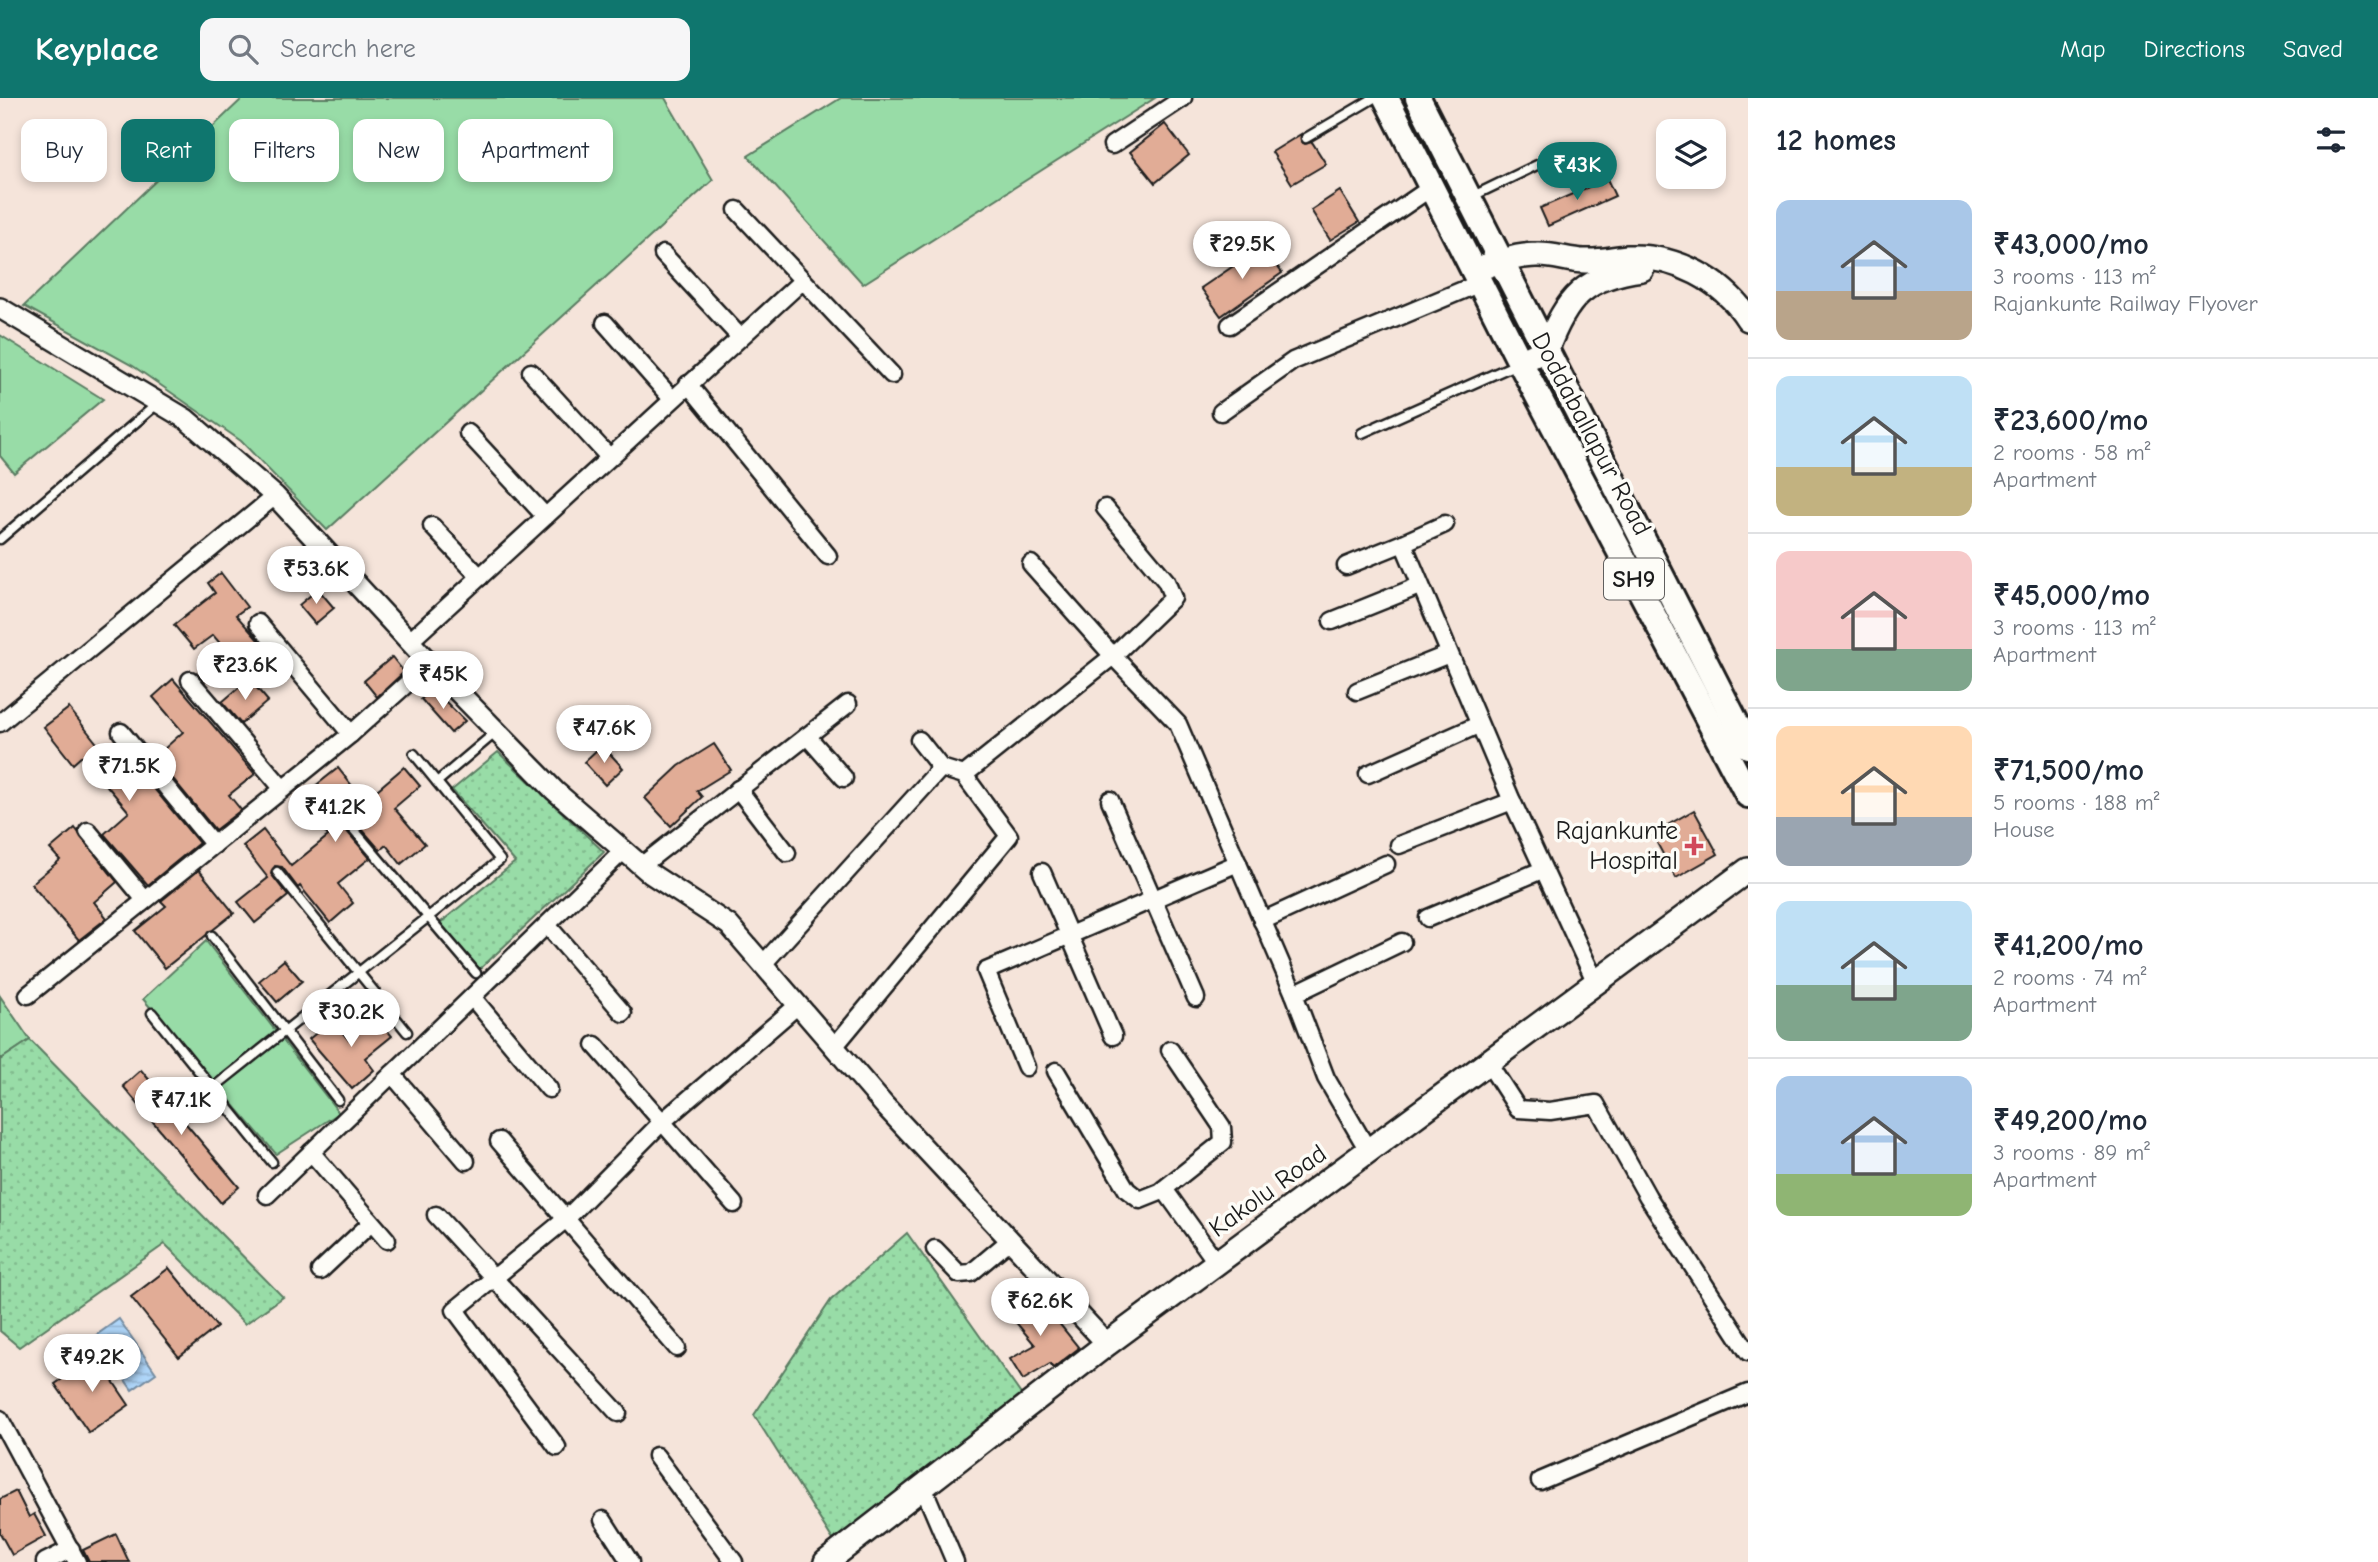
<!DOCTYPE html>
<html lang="en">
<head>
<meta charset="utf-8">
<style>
	:root { --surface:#fff; --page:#f6f6f7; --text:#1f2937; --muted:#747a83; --line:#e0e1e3; --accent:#0f766e }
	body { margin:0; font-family:"Comic Neue",sans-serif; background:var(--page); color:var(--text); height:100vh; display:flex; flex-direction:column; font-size:26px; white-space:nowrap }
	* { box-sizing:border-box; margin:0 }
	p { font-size:23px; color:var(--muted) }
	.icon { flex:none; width:38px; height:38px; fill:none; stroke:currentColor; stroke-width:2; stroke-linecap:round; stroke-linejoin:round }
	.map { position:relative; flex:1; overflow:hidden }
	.sheet { display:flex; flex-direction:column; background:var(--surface); width:630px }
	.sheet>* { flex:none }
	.guide { position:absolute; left:21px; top:21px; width:665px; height:63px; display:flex; gap:14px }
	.fabs { position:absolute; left:1656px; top:21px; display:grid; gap:14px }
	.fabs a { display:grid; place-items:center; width:70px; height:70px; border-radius:14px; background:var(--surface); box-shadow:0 4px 10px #0003; font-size:35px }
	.price { position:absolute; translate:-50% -60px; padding:0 16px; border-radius:24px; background:#fff; color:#222; font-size:23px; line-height:46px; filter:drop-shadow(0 2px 4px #0008) }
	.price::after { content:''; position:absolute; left:50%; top:42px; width:21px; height:16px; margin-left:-10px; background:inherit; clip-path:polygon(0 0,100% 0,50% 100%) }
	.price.selected { background:var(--accent); color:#fff }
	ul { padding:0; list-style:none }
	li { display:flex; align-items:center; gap:21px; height:175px; padding:0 28px }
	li+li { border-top:2px solid var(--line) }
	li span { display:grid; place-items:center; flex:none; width:196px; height:140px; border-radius:14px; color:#555 }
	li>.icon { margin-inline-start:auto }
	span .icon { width:84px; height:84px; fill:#fffc; stroke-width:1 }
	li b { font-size:30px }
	h2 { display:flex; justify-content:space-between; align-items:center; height:84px; padding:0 28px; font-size:30px }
	.tag { padding:0 24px; border-radius:14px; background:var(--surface); box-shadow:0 4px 10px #0003; font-size:24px; line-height:63px }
	.tag.selected { background:var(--accent); color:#fff }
	header { display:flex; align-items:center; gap:42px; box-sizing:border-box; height:98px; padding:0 35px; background:var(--accent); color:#fff }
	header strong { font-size:33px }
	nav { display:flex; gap:38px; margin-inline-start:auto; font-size:24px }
	.search { width:490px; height:63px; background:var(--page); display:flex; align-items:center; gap:18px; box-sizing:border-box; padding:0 24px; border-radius:14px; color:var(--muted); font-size:26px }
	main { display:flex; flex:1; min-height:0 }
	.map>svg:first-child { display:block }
	.grass { fill:#98dca7; stroke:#5a7c62; stroke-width:2 }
	.park { fill:url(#park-dots); stroke:#5a7c62; stroke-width:2 }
	.water { fill:url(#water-rules); stroke:#748ca1; stroke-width:2 }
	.building { fill:#e1ac96; stroke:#1c1c1c; stroke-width:2 }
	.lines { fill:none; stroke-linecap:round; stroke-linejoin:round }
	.service-casing { stroke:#1c1c1c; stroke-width:13 }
	.minor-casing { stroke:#1c1c1c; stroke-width:21 }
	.tertiary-casing { stroke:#1c1c1c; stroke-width:24 }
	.secondary-casing { stroke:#1c1c1c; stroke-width:28 }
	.primary-casing { stroke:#1c1c1c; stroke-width:30 }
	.service { stroke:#fdfcf7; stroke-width:8 }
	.minor { stroke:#fdfcf7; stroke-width:16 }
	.tertiary { stroke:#fdfcf7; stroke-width:19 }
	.secondary { stroke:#fdfcf7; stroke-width:23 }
	.primary { stroke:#fdfcf7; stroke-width:24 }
	.poi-dot { fill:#d1495b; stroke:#fdfcf7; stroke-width:2.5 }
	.labels { text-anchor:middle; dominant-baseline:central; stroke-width:7; stroke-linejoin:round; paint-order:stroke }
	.shield { fill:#fdfcf7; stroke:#605f5e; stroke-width:2 }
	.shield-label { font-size:24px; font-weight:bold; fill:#1c1c1c }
	.street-label { font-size:26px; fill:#1c1c1c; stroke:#fdfcf7 }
	.poi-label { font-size:26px; fill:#1c1c1c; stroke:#fdfcf7; text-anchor:end }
</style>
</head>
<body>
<header>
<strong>Keyplace</strong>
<div class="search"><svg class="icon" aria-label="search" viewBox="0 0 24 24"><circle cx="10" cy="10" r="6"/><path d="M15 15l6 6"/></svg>Search here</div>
<nav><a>Map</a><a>Directions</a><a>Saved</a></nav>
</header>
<main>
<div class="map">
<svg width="1748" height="1464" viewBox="0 0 1748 1464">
	<defs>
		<pattern id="park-dots" width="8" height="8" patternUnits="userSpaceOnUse" patternTransform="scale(1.75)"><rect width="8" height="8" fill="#98dca7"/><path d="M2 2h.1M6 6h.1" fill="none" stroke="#82bc8f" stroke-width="1.8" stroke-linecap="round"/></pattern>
		<pattern id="water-rules" width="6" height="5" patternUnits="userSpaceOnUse" patternTransform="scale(1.75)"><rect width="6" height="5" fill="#afd6f9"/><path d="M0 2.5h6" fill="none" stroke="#96b7d5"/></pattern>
	</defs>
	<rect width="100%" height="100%" fill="#f5e4da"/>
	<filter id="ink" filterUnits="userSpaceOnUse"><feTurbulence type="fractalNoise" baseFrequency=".0143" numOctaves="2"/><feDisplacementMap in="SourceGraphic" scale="14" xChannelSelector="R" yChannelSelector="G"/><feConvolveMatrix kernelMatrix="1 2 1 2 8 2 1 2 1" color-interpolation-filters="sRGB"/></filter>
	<g filter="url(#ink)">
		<g class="grass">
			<polygon points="243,0 665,0 713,82 327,432 241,343 133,268 24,208"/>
			<polygon points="841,0 1155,0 863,186 748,58"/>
			<polygon points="0,237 103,301 14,375 0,358"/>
			<polygon points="206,843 339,1015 276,1056 143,901"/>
			<polygon points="0,898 30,942 0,962"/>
		</g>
		<g class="park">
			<polygon points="498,654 604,754 479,872 440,825 515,764 452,692"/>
			<polygon points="30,942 283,1199 245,1226 165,1146 19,1249 0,1233 0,962"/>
			<polygon points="907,1135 1025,1302 833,1442 754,1317 831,1202"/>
		</g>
		<polygon class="water" points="119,1221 156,1275 132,1292 95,1238"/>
		<g class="building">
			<polygon points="1165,26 1189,57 1155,85 1130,54"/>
			<polygon points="1301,36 1301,44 1305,46 1312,44 1326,66 1292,86 1272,54"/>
			<polygon points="1607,81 1615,98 1548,128 1540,110"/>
			<polygon points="1340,93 1359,124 1330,142 1311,112"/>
			<polygon points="1263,148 1282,175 1221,218 1201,190"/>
			<polygon points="221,475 247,509 236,517 259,543 235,563 213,537 194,551 174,527 215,495 208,485"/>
			<polygon points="318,491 334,510 315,526 299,507"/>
			<polygon points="392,559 404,574 377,599 364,583"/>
			<polygon points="173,581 255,676 229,697 241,712 215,732 155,659 183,634 153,599"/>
			<polygon points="249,581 268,603 241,626 222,604"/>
			<polygon points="433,591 465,623 451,635 421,601"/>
			<polygon points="69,610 111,663 123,653 199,745 148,787 104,736 129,714 82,658 73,666 44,629"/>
			<polygon points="714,646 731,672 697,693 702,699 671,728 645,700 679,668"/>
			<polygon points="602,647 623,670 605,687 584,664"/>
			<polygon points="404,669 420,688 394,710 425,746 401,766 386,747 380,752 348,715 341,713 337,716 338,723 370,760 338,786 353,805 330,825 300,788 298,790 282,769 275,768 271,776 288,798 255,825 238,804 268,780 243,748 263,732 291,768 328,738 299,701 338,670 364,703"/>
			<polygon points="1694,712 1718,756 1676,780 1652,736"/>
			<polygon points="75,730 117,784 94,804 107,820 79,842 31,786 60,762 50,751"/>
			<polygon points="199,772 234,815 165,870 135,833 166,808 161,803"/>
			<polygon points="284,862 302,883 277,904 259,883"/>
			<polygon points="375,918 392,938 365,960 374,972 352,991 309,941 332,922 348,941"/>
			<polygon points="141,972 239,1089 221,1105 123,988"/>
			<polygon points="169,1170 217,1229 179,1259 131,1199"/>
			<polygon points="1034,1194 1079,1250 1053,1270 1050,1266 1023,1282 1010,1261 1035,1247 1008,1215"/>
			<polygon points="96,1258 129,1307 89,1335 55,1286"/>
			<polygon points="16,1393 29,1419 34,1416 46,1438 12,1457 0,1435 0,1401"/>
			<polygon points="116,1436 129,1464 89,1464 83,1452"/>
		</g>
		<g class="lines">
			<defs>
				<g id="service">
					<polyline points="1306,40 1374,0"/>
					<polyline points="1473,98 1537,67"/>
					<polyline points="1362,335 1519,265"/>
					<polyline points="0,441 157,306"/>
					<polyline points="437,684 496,634"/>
					<polyline points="343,719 476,875"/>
					<polyline points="277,774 407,934"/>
					<polyline points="212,838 338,1002"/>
					<polyline points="152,915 272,1064"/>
					<polyline points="213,990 500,762 414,656"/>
				</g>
				<g id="minor">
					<polyline points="1112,47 1183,0"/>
					<polyline points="737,112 892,277"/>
					<polyline points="663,156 740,239"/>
					<polyline points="605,225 672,301"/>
					<polyline points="1230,227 1432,89"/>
					<polyline points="531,274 609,359"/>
					<polyline points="688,286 828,458"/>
					<polyline points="1221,314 1293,263 1480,185"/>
					<polyline points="468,335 545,418"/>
					<polyline points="432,428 480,479"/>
					<polyline points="1403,445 1445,426"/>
					<polyline points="1031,466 1113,558 1173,500 1166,483 1105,410"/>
					<polyline points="1346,468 1403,445 1512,703 1596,885"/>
					<polyline points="1332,523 1419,488"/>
					<polyline points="258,525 351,636 430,565"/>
					<polyline points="410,543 802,183"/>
					<polyline points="190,582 283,691 351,636"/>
					<polyline points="1357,593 1449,556"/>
					<polyline points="0,625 275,398"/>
					<polyline points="121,634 214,747"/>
					<polyline points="807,638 844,680"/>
					<polyline points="919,642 941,670"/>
					<polyline points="1368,676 1478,627"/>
					<polyline points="964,677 1113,558 1178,626 1294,896 1326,980 1369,1054"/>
					<polyline points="738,691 787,755"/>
					<polyline points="1110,702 1196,900"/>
					<polyline points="88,733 145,802"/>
					<polyline points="1399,747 1512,703"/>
					<polyline points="641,768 848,606"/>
					<polyline points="1042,774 1113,938"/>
					<polyline points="1428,820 1542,772"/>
					<polyline points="1262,823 1386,766"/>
					<polyline points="547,827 623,915"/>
					<polyline points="763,866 941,670 964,677 1009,738 834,949"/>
					<polyline points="1294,896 1402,844"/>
					<polyline points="28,897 283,691"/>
					<polyline points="472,899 549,991"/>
					<polyline points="595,947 734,1106"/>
					<polyline points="1489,966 1518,1011 1550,1013 1596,1006 1648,1099 1748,1254"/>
					<polyline points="1026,969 986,873 1238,765"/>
					<polyline points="1056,973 1127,1092 1140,1102 1160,1094 1223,1044 1222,1029 1170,952"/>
					<polyline points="392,976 466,1063"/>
					<polyline points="499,1043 677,1250"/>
					<polyline points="311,1054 387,1142"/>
					<polyline points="1164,1091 1217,1165"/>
					<polyline points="267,1097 624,752"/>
					<polyline points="436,1117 618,1315"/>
					<polyline points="935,1151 959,1176 971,1175 1009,1143"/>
					<polyline points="320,1173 371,1125"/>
					<polyline points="0,1321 77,1464"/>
					<polyline points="557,1349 455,1212 566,1121 662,1024 798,907"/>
					<polyline points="656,1358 734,1464"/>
					<polyline points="1540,1383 1748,1295"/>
					<polyline points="923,1389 955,1464"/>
					<polyline points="603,1422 630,1464"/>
					<polyline points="45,1464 71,1451"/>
				</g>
				<polyline id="tertiary" points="0,210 186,321 275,398 422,557 555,693 651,776 729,827 885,1008 1107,1246"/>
				<g id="secondary">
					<path d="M1473,172C1493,166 1516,157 1537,157C1553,156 1569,163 1585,163C1600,164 1614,160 1628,159C1675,157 1723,182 1748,221"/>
					<path d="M1520,264L1547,251C1566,200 1585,178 1642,171"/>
					<polyline points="826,1464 1107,1246 1748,772"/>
				</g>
				<g id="primary">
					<polyline points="1386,0 1520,264 1748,697"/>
					<polyline points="1418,0 1748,648"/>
				</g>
			</defs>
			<use href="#service" class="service-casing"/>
			<use href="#minor" class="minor-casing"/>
			<use href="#tertiary" class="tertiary-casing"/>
			<use href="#secondary" class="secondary-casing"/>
			<use href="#primary" class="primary-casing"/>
			<use href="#service" class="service"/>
			<use href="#minor" class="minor"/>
			<use href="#tertiary" class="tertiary"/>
			<use href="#secondary" class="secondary"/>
			<use href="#primary" class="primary"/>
		</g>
	</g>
	<path class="poi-dot" d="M1690.5 737.5h7v7h7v7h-7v7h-7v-7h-7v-7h7z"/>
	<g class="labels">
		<rect class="shield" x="1604" y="460.5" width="60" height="41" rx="5"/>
		<g class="shield-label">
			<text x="1634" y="481">SH9</text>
		</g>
		<g class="street-label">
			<text transform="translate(1591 336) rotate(62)">Doddaballapur Road</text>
			<text transform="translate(1268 1093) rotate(-36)">Kakolu Road</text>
		</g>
		<g class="poi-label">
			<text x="1678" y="733">Rajankunte<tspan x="1678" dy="30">Hospital</tspan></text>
		</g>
	</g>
</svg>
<div class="fabs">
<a><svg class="icon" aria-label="layers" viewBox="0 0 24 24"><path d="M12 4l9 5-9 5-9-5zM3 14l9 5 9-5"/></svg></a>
</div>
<b class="price selected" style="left:1577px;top:104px">₹43K</b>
<b class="price" style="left:1242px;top:183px">₹29.5K</b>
<b class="price" style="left:316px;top:508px">₹53.6K</b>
<b class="price" style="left:245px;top:604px">₹23.6K</b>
<b class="price" style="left:443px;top:613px">₹45K</b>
<b class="price" style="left:604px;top:667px">₹47.6K</b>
<b class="price" style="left:129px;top:705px">₹71.5K</b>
<b class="price" style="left:335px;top:746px">₹41.2K</b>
<b class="price" style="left:351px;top:951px">₹30.2K</b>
<b class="price" style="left:181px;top:1039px">₹47.1K</b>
<b class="price" style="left:1040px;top:1240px">₹62.6K</b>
<b class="price" style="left:92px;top:1296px">₹49.2K</b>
<div class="guide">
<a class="tag">Buy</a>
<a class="tag selected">Rent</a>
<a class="tag">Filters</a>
<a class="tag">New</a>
<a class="tag">Apartment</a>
</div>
</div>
<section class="sheet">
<h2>12 homes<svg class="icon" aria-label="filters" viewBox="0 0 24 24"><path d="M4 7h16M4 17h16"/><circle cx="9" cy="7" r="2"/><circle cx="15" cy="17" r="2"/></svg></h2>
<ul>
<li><span style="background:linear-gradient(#a9c7e8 65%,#b9a48a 0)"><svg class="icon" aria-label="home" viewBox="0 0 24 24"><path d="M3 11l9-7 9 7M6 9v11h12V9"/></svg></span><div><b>₹43,000/mo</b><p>3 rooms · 113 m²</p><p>Rajankunte Railway Flyover</p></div></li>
<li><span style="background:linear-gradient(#bfe0f5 65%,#c2b280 0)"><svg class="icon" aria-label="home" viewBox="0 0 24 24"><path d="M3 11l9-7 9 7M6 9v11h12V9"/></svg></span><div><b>₹23,600/mo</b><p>2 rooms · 58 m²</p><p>Apartment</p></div></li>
<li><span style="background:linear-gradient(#f6c9c9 70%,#7fa58c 0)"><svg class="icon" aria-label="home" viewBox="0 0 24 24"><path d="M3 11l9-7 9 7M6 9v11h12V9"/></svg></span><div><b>₹45,000/mo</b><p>3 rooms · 113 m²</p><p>Apartment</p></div></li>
<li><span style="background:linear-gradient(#ffd9b3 65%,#9aa5b1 0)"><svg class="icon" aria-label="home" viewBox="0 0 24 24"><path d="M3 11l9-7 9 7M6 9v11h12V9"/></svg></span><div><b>₹71,500/mo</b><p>5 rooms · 188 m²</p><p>House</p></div></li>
<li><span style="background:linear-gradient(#bfe0f5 60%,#7fa58c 0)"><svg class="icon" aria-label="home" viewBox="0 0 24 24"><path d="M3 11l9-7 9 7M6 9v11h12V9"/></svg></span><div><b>₹41,200/mo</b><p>2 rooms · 74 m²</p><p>Apartment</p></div></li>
<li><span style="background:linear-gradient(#a9c7e8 70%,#8fb573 0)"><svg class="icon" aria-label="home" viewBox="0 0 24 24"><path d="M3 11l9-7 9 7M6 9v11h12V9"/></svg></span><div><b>₹49,200/mo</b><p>3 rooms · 89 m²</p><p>Apartment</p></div></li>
</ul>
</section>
</main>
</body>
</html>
